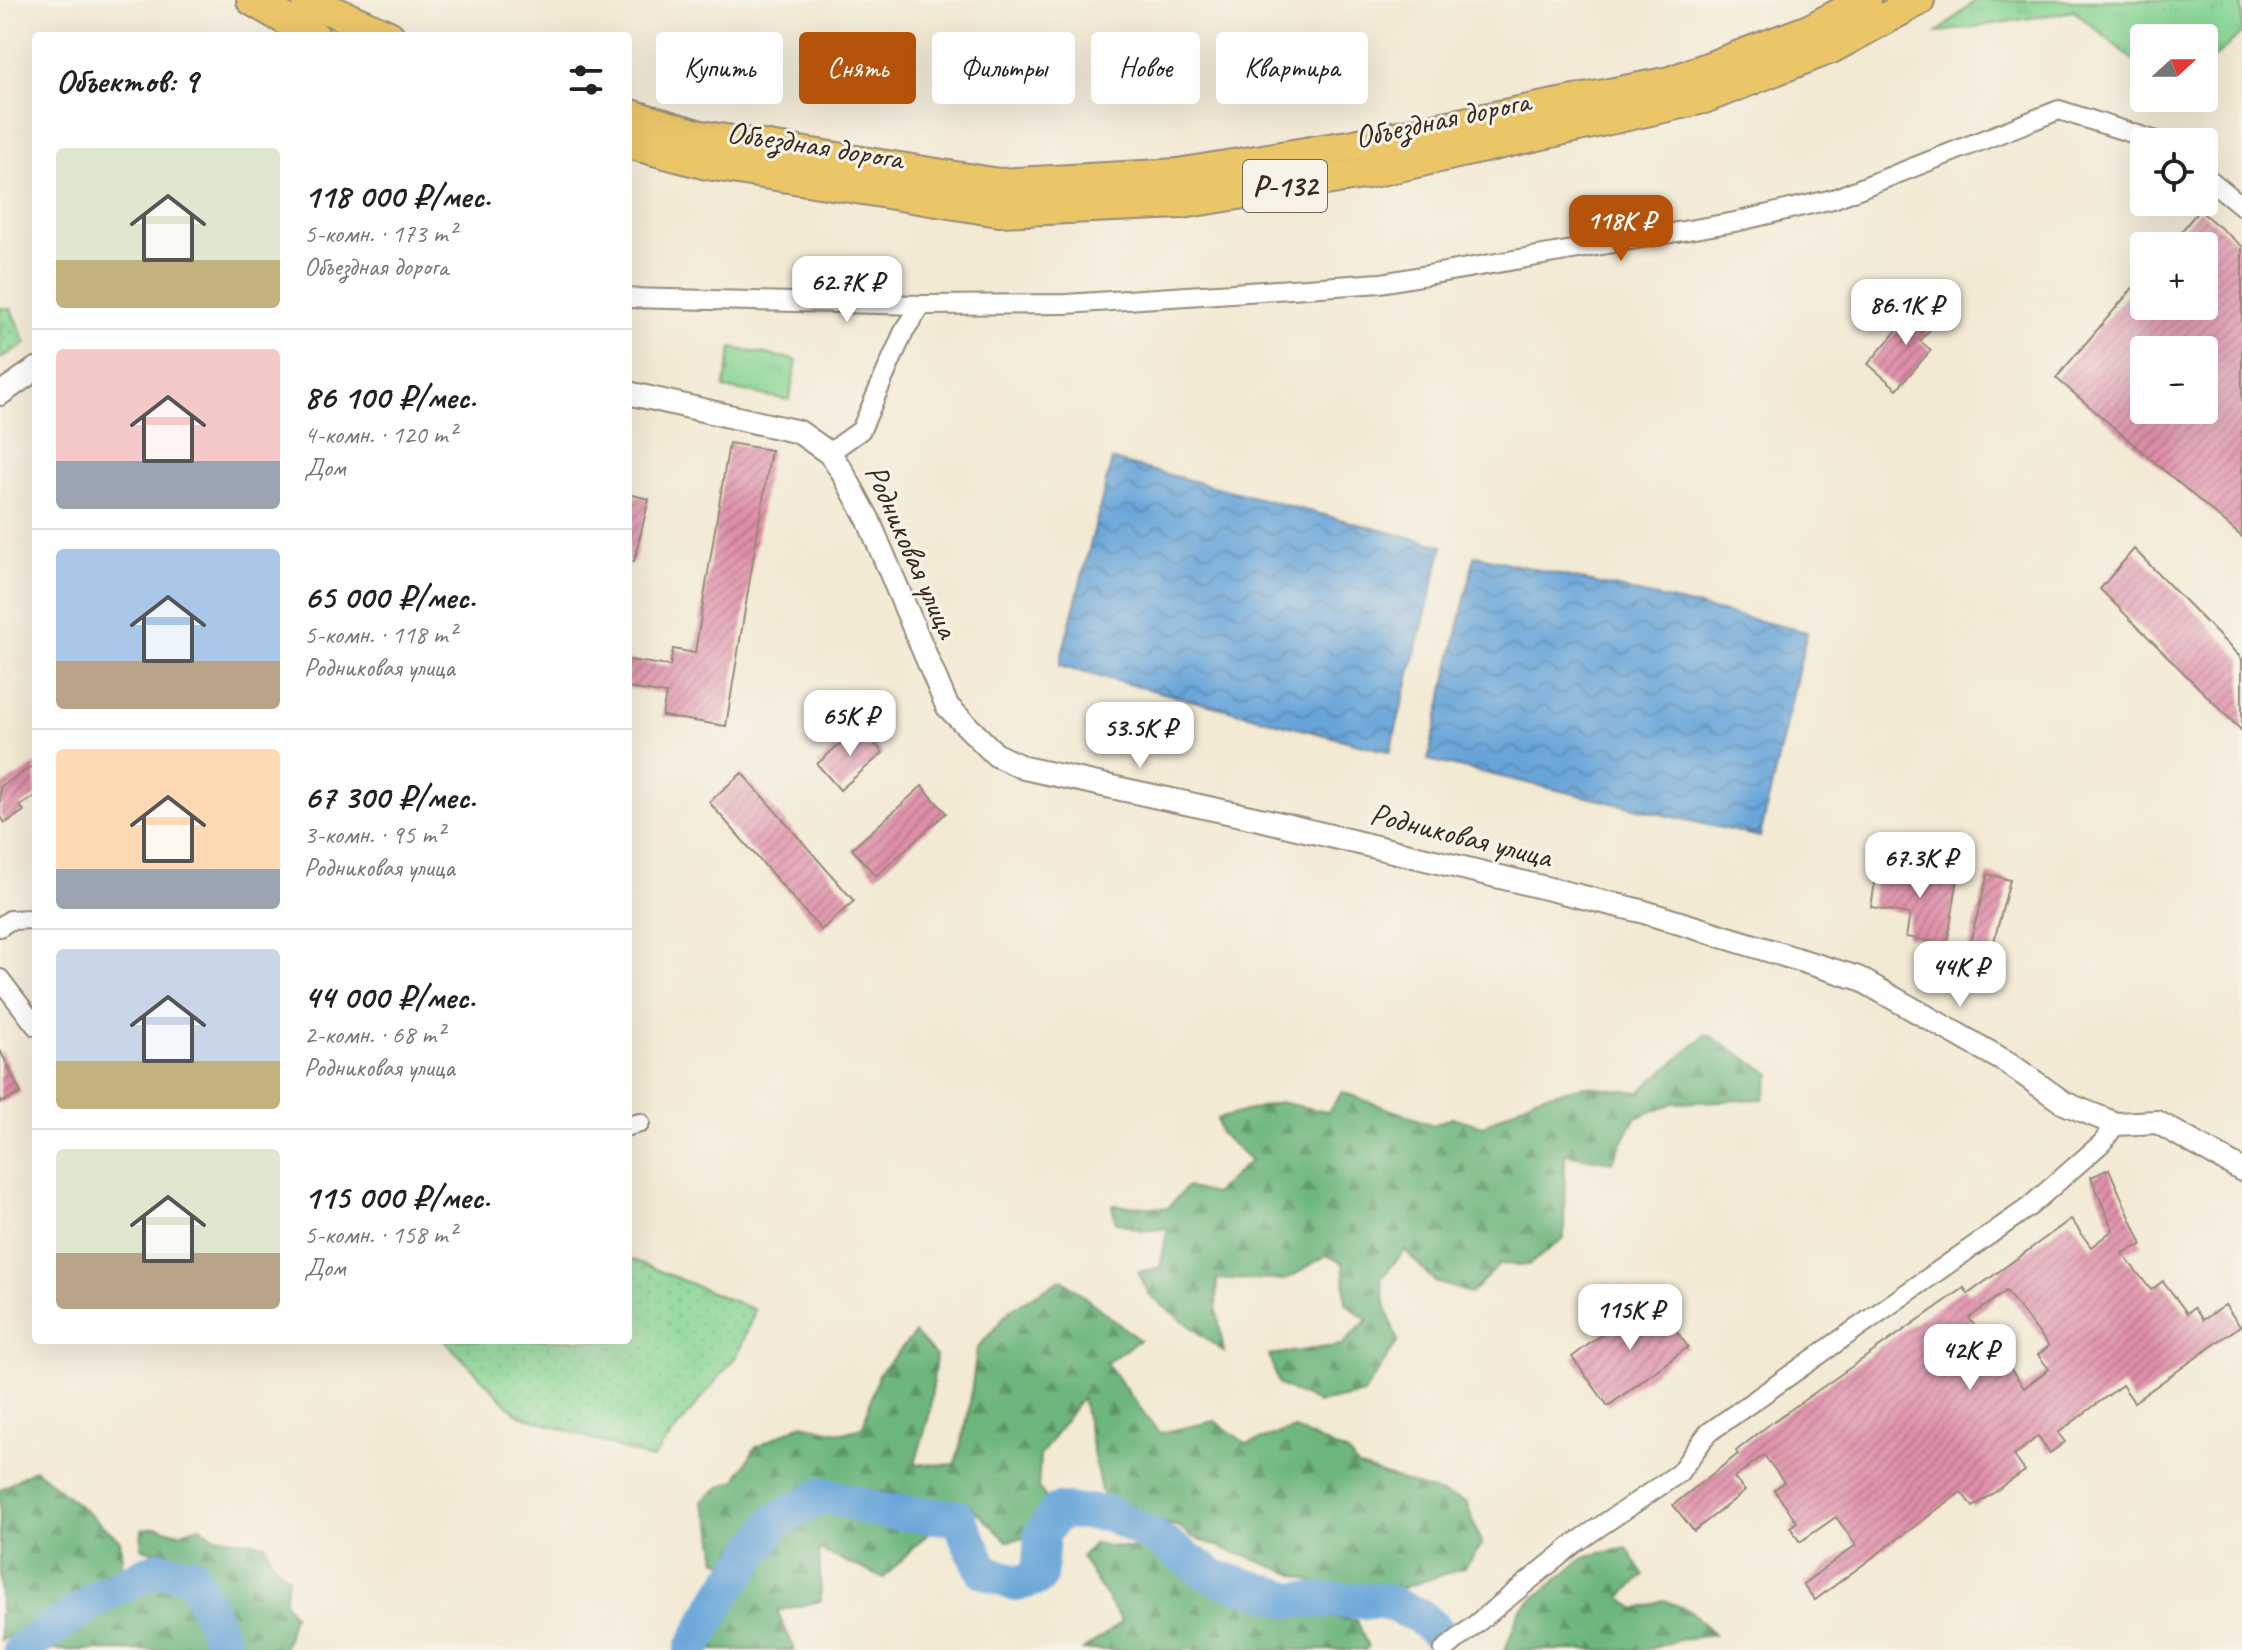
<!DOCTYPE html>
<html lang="ru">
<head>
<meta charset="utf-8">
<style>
	:root { --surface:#fff; --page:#f6f6f6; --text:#222; --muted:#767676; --line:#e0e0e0; --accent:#b45309 }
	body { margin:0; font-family:Caveat,sans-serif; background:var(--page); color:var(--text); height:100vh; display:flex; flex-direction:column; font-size:30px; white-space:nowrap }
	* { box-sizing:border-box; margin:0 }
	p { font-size:26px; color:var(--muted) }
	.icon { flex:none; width:44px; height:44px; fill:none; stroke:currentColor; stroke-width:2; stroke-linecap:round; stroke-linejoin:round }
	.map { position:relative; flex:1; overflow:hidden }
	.drawer { position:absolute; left:32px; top:32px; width:600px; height:1312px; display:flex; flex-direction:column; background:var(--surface); border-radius:8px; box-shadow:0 8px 32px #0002 }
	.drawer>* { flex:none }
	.guide { position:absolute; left:656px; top:32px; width:760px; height:72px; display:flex; gap:16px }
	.needle { width:52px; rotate:69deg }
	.fabs { position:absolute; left:2130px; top:24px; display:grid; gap:16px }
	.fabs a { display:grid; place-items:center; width:88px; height:88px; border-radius:8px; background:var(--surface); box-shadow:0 8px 32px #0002; font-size:40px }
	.price { position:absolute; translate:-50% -68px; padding:0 18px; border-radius:16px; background:#fff; color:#222; font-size:26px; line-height:52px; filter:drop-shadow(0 2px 4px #0008) }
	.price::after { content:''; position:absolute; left:50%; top:48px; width:24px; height:18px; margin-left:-12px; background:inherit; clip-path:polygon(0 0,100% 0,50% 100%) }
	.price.on { background:var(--accent); color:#fff }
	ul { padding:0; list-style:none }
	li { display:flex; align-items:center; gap:24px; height:200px; padding:0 24px }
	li+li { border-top:2px solid var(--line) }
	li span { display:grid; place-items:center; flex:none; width:224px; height:160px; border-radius:8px; color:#555 }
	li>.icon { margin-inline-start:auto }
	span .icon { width:96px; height:96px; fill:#fffc; stroke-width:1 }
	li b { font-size:34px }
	h2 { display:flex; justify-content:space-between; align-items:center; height:96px; padding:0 24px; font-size:34px }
	.pill { padding:0 28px; border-radius:8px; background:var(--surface); box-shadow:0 8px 32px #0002; font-size:28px; line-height:72px }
	.pill.on { background:var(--accent); color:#fff }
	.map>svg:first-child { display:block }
	.grass { fill:url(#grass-tufts); stroke:#618059; stroke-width:2 }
	.forest { fill:url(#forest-firs); stroke:#54704e; stroke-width:2 }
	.garden { fill:url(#garden-dots); stroke:#618059; stroke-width:2 }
	.water { fill:url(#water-waves); stroke:#51687c; stroke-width:2 }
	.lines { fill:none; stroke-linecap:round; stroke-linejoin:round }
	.river { stroke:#67a5d9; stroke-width:36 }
	.building { fill:url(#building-hatch); fill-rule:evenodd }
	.minor-casing { stroke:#978a79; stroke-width:22 }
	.tertiary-casing { stroke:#978a79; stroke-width:26 }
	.trunk-casing { stroke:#978a79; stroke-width:34 }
	.minor { stroke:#fff; stroke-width:18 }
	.tertiary { stroke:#fff; stroke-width:22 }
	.trunk { stroke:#ebc669; stroke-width:30 }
	.labels { text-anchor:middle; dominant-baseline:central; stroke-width:6; stroke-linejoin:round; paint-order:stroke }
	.shield { fill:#f7f3e8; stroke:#73665b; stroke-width:2 }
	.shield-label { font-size:30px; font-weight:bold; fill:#3b2a1e }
	.street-label { font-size:32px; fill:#3b2a1e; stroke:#f7f3e8 }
</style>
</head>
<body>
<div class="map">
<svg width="2242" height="1650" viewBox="0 0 2242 1650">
	<defs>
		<pattern id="grass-tufts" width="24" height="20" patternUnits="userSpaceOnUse" patternTransform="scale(2)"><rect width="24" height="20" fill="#87d594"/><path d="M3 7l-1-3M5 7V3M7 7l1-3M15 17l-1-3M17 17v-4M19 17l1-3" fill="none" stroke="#75b77f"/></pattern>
		<pattern id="forest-firs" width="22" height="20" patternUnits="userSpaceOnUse" patternTransform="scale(2)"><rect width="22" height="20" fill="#6db67e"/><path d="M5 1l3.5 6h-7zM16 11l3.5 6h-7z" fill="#5b9467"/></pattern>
		<pattern id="garden-dots" width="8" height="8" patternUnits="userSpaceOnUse" patternTransform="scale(2)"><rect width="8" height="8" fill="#87d594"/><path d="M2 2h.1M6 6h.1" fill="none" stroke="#75b77f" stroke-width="1.8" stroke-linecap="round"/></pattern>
		<pattern id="water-waves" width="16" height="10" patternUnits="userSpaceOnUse" patternTransform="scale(2)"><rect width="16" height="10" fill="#67a5d9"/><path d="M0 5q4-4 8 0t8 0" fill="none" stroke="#5687af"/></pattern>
		<pattern id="building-hatch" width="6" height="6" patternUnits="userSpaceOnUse" patternTransform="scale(2)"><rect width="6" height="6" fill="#df8ea9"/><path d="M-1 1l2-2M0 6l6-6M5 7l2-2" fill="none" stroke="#b67489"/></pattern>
	</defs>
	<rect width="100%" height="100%" fill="#f7f3e8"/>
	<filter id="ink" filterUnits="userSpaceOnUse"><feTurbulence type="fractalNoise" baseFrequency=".0125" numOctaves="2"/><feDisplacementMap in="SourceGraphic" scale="16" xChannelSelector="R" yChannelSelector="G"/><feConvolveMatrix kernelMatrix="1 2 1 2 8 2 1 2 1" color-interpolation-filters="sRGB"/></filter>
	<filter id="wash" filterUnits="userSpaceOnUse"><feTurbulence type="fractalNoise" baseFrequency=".006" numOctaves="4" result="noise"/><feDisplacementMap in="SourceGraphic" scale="32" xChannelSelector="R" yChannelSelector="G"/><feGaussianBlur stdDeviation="1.8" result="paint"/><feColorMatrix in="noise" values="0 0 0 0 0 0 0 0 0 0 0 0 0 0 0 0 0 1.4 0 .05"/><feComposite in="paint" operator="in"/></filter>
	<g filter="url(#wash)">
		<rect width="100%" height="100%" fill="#f3ead4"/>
		<g class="grass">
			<polygon points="1976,0 2242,0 2242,33 2204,67 2204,38 2144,38 2144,69 2074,11 1937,33"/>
			<polygon points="732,348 797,360 789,400 724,388"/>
		</g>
		<g class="forest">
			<polygon points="1707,1034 1771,1074 1763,1099 1673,1103 1635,1118 1612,1162 1565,1154 1564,1238 1529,1265 1500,1264 1471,1293 1435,1282 1405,1250 1381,1279 1386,1308 1398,1341 1363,1394 1318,1403 1279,1385 1269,1355 1342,1345 1367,1320 1346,1303 1343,1263 1327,1255 1286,1280 1217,1279 1216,1306 1224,1352 1150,1296 1138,1272 1160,1267 1168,1228 1144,1231 1116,1222 1112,1205 1168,1208 1186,1187 1214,1194 1251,1160 1220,1133 1217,1119 1279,1102 1328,1112 1342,1092 1433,1125 1452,1117 1483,1126 1535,1097 1585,1086 1639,1092"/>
			<polygon points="1062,1279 1139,1340 1106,1363 1159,1433 1215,1421 1247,1444 1295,1429 1348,1453 1357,1466 1466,1502 1482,1545 1464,1568 1381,1595 1325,1586 1190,1536 1180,1527 1109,1509 1101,1491 1082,1397 1040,1456 1038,1488 1052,1505 1057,1517 1045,1535 1007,1541 971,1506 837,1485 758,1518 729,1565 717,1560 712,1525 702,1501 720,1487 736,1480 755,1448 801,1424 844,1433 863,1427 878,1375 915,1333 936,1356 929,1416 915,1464 955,1465 968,1416 977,1349 1011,1309"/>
			<polygon points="35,1469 120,1540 123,1570 50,1618 0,1640 0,1614 2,1610 0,1609 0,1490"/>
			<polygon points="826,1503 869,1521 928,1533 884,1578 819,1550 821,1601 777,1611 795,1650 704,1650 775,1536"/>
			<polygon points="199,1526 215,1536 265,1544 272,1562 288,1577 284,1601 293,1615 284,1650 234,1650 203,1569 190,1559 141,1548 142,1529 158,1527 179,1533"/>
			<polygon points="1093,1544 1153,1551 1188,1576 1268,1609 1357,1621 1368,1647 1365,1650 1083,1650 1122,1622 1081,1557"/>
			<polygon points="1627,1548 1644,1575 1621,1597 1636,1610 1664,1600 1691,1611 1714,1635 1682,1639 1646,1650 1505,1650 1520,1610 1586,1556"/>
			<polygon points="156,1577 187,1581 210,1625 213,1650 33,1650 99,1607"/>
		</g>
		<g class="garden">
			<polygon points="0,308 11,309 26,343 0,359"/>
			<polygon points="628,1258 755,1310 738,1354 652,1459 517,1414 444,1340 628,1340"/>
		</g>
		<g class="water">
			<polygon points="1112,460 1443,546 1390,752 1059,666"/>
			<polygon points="1475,555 1807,632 1760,837 1428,760"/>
		</g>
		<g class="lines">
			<g class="river">
				<polyline points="21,1650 106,1593 157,1569 193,1575 226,1650"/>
				<polyline points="692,1650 722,1596 777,1520 824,1495 881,1511 958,1518 983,1570 1016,1584 1039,1577 1042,1534 1058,1511 1108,1513 1162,1542 1214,1577 1292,1600 1384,1601 1419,1616 1438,1633"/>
			</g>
		</g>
		<g id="blocks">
			<g class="building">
				<path d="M2199,210L2242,246V537L2056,378L2144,275V306H2204V246H2169ZM2144,350H2204V410H2144Z"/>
				<polygon points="1922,301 1941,317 1920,341 1931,350 1897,389 1868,364"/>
				<polygon points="729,443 771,450 726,726 662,716 666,694 628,688 628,660 670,666 673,649 695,653"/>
				<polygon points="628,494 649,499 634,562 628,561"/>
				<polygon points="2134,549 2242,659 2242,731 2100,589"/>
				<polygon points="860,726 883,753 840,790 817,764"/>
				<polygon points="36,764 36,796 20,806 24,811 5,823 0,815 0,787"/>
				<polygon points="742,773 854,901 821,930 709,802"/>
				<polygon points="922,786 946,813 876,876 852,849"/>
				<polygon points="1918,865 1959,872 1947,944 1906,937 1910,914 1871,907 1877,870 1916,876"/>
				<polygon points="1988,874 2010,880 1988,964 1966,958"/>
				<polygon points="0,1050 21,1093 0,1103"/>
				<path d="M2109,1169L2142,1245L2122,1253L2151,1290L2163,1281L2187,1313L2194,1308L2203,1320L2225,1305L2240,1326L2134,1402L2122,1385L2058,1433L2065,1442L2050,1453L2038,1436L2014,1456L2025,1471L1973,1507L1961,1492L1815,1600L1803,1584L1856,1545L1836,1517L1800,1542L1790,1527L1797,1522L1774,1490L1784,1482L1764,1455L1734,1478L1745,1491L1694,1531L1673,1505L1738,1454L1736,1451L1770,1424L1964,1288L1968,1294L2071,1219L2091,1247L2113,1230L2091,1177ZM2006,1291L2049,1346L2038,1355L2049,1369L2024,1388L2007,1364L2004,1366L1969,1318Z"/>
				<polygon points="1652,1297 1688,1347 1608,1406 1572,1357"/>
			</g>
		</g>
	</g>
	<g filter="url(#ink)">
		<use href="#blocks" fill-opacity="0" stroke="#978a79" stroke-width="2"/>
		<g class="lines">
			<defs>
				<g id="minor">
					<polyline points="2204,175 2242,206"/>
					<polyline points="628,298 922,305 1066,304 1381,283 1735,222 1833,199 2059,110 2160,142"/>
					<polyline points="829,453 861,430 904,331 922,305"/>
					<polyline points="0,927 10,920 36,919"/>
					<polyline points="0,979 36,1026"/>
					<polyline points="628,1126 640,1123"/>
					<polyline points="1444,1650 1574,1544 1679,1473 1708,1433 2029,1207 2103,1142 2116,1124"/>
				</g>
				<g id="tertiary">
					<polyline points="628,393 799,432 829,453 842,471 868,519 947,706 996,755 1024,768 1264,820 1641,911 1858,978 2008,1063 2064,1103 2116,1124 2157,1122 2242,1170"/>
					<polyline points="0,394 36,369"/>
				</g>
				<g id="trunk">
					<polyline points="252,0 314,36"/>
					<polyline points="307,0 389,36"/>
					<polyline points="628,114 701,136 999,184 1178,174 1354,145 1670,82 1809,30 1866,0"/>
					<polyline points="628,143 707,164 999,211 1182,203 1363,174 1704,98 1831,48 1919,0"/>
				</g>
			</defs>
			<use href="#minor" class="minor-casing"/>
			<use href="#tertiary" class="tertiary-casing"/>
			<use href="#trunk" class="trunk-casing"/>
			<use href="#minor" class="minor"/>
			<use href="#tertiary" class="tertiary"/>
			<use href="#trunk" class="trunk"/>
		</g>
	</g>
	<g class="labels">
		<rect class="shield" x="1243" y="160" width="84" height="52" rx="6"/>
		<g class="shield-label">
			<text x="1285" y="186">Р-132</text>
		</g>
		<g class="street-label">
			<text transform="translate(1442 119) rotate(-12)">Объездная дорога</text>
			<text transform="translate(815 145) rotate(9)">Объездная дорога</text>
			<text transform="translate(912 551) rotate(66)">Родниковая улица</text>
			<text transform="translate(1461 835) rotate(14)">Родниковая улица</text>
		</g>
	</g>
</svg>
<div class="fabs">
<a><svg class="needle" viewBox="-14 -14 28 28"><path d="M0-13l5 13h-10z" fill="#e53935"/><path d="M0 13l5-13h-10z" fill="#767676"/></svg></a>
<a><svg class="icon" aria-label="locate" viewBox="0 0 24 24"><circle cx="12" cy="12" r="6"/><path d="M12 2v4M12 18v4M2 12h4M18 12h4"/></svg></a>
<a>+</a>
<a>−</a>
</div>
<b class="price on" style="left:1621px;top:263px">118K ₽</b>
<b class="price" style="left:847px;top:324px">62.7K ₽</b>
<b class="price" style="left:1906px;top:347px">86.1K ₽</b>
<b class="price" style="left:850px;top:758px">65K ₽</b>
<b class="price" style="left:1140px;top:770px">53.5K ₽</b>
<b class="price" style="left:1920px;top:900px">67.3K ₽</b>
<b class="price" style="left:1960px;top:1009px">44K ₽</b>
<b class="price" style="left:1630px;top:1352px">115K ₽</b>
<b class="price" style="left:1970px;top:1392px">42K ₽</b>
<div class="guide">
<a class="pill">Купить</a>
<a class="pill on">Снять</a>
<a class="pill">Фильтры</a>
<a class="pill">Новое</a>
<a class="pill">Квартира</a>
</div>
<section class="drawer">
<h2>Объектов: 9<svg class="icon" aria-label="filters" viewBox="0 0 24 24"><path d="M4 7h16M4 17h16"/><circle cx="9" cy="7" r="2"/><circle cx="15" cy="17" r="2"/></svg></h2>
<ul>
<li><span style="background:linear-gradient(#dfe7d0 70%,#c2b280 0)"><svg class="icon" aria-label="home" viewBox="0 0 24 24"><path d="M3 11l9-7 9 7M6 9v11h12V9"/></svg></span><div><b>118 000 ₽/мес.</b><p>5-комн. · 173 m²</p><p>Объездная дорога</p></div></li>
<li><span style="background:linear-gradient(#f6c9c9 70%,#9aa5b1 0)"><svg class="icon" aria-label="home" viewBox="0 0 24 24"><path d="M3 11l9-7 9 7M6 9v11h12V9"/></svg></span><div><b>86 100 ₽/мес.</b><p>4-комн. · 120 m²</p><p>Дом</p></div></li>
<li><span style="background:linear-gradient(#a9c7e8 70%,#b9a48a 0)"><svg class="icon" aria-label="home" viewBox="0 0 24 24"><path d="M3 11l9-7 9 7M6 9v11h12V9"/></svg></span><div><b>65 000 ₽/мес.</b><p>5-комн. · 118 m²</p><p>Родниковая улица</p></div></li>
<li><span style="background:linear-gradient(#ffd9b3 75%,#9aa5b1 0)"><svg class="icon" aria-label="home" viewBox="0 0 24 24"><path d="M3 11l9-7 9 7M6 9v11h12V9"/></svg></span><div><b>67 300 ₽/мес.</b><p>3-комн. · 95 m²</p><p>Родниковая улица</p></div></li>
<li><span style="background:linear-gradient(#c9d6e8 70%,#c2b280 0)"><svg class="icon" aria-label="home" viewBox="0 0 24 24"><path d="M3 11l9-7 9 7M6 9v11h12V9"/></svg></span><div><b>44 000 ₽/мес.</b><p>2-комн. · 68 m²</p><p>Родниковая улица</p></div></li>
<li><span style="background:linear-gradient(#dfe7d0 65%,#b9a48a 0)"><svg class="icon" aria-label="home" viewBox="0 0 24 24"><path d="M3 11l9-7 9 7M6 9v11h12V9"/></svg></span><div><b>115 000 ₽/мес.</b><p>5-комн. · 158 m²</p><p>Дом</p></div></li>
</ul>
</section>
</div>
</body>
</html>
